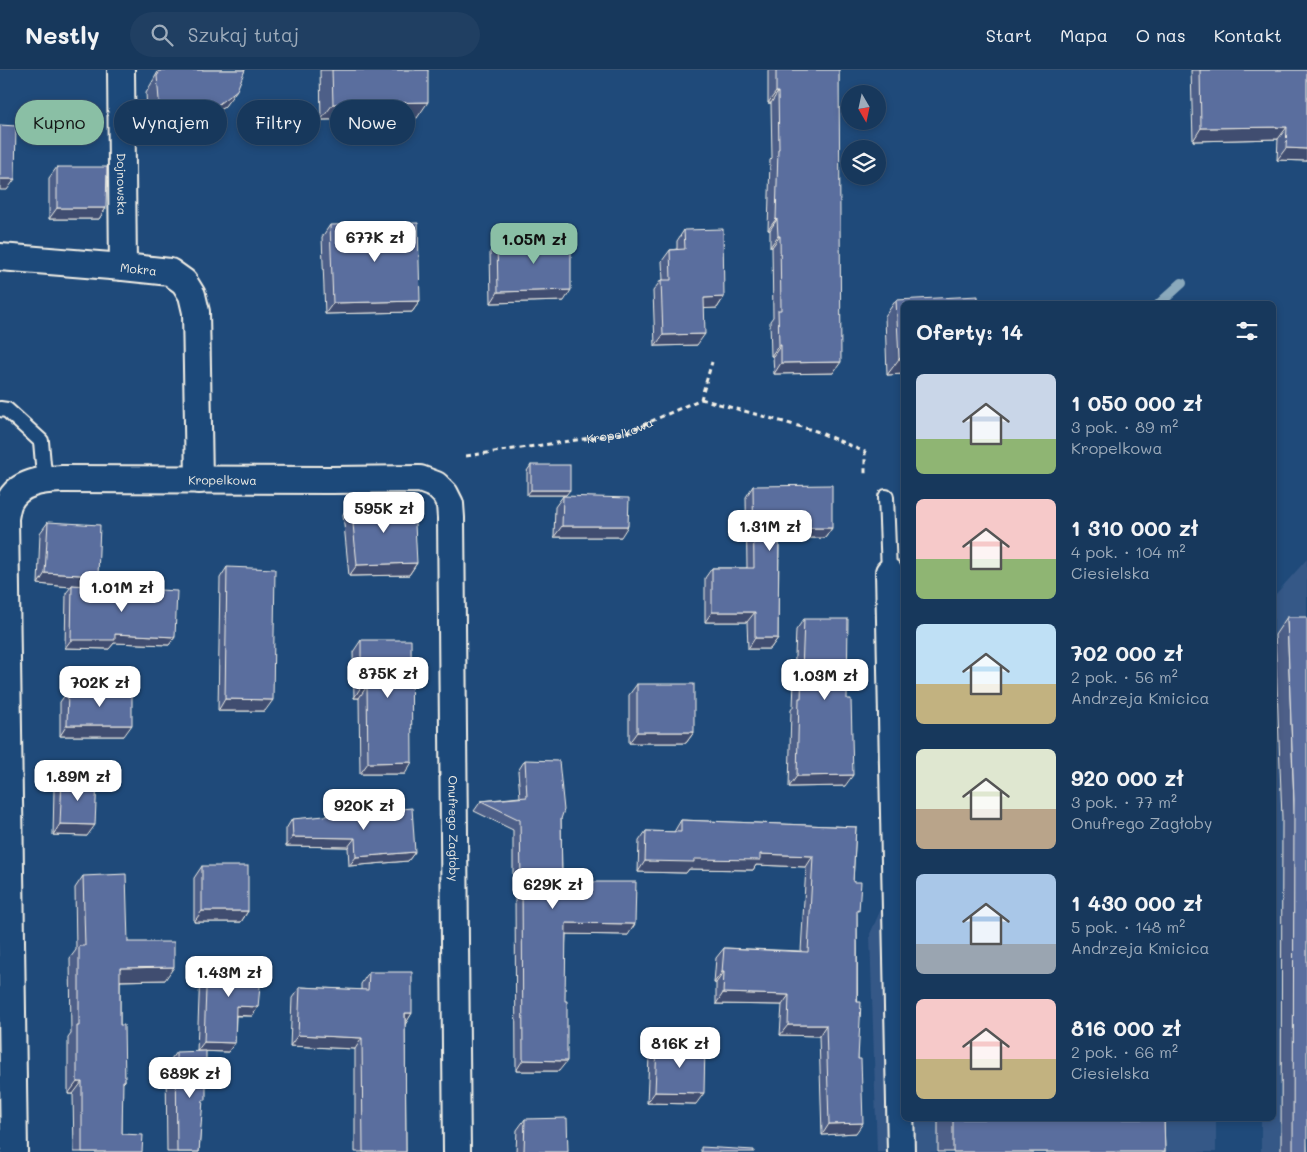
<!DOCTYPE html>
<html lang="pl">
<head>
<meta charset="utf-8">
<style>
	:root { --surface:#17385c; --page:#203f62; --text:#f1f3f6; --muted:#9eacbb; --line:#365272; --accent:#8abfa5 }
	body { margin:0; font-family:Mali,sans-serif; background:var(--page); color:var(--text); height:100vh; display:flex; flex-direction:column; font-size:19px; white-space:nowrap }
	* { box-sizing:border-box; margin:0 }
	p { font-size:16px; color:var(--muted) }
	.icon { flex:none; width:28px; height:28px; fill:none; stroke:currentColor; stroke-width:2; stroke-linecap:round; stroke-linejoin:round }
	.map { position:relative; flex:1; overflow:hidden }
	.sheet { position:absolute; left:901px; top:231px; width:375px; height:820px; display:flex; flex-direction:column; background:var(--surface); border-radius:8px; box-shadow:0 2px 8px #0003,0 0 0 1px var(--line) }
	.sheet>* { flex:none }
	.guide { position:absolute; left:15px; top:30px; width:475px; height:45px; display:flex; gap:10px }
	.needle { width:32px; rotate:171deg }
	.tools { position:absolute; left:841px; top:15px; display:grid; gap:10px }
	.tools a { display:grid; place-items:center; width:45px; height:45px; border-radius:50%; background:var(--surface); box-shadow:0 2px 8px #0003,0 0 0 1px var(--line); font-size:25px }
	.price { position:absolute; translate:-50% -42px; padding:0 11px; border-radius:10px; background:#fff; color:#222; font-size:16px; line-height:32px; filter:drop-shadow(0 1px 2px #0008) }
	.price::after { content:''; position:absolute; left:50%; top:30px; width:15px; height:11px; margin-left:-8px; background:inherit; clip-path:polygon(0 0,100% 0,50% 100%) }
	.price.on { background:var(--accent); color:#111 }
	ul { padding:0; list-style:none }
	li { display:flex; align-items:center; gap:15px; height:125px; padding:0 15px }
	li span { display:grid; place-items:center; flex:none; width:140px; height:100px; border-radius:8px; color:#555 }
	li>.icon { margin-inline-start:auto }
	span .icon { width:60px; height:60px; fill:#fffc; stroke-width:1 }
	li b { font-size:21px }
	h2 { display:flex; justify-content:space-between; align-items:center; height:60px; padding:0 15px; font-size:21px }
	.pill { padding:0 18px; border-radius:22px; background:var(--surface); box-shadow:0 2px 8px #0003,0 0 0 1px var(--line); font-size:18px; line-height:45px }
	.pill.on { background:var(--accent); color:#111 }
	header { display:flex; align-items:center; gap:30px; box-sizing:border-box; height:70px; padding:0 25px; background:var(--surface); border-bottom:1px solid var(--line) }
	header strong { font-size:24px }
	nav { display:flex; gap:28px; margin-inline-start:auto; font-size:18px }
	.search { width:350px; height:45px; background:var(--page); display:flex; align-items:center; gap:12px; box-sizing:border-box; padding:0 18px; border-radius:28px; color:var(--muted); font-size:19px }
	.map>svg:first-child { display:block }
	.built { fill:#355887 }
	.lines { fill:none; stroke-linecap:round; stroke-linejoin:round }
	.stream { stroke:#8aa9bc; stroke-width:10 }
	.service-casing { stroke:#f4f1e8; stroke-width:18 }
	.minor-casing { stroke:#f4f1e8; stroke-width:30 }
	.path { stroke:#f4f1e8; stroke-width:3; stroke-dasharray:5 4; stroke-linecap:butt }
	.service { stroke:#1f4a7a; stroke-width:14 }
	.minor { stroke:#1f4a7a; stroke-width:26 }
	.wall { fill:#4d5f88; stroke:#f4f1e8 }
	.shaded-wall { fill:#3f4d6f; stroke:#f4f1e8 }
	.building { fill:#5a6e9e; stroke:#f4f1e8 }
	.labels { text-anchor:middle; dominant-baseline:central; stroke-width:4; stroke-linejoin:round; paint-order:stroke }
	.street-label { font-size:12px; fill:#f4f1e8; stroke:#1f4a7a }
</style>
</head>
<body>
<header>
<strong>Nestly</strong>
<div class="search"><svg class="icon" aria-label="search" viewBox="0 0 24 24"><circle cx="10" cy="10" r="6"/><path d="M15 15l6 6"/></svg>Szukaj tutaj</div>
<nav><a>Start</a><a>Mapa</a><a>O nas</a><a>Kontakt</a></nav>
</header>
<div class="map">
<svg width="1307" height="1082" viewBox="0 0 1307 1082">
	<rect width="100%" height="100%" fill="#1f4a7a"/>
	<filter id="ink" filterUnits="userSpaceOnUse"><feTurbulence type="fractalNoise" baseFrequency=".02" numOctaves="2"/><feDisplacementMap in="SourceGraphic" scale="10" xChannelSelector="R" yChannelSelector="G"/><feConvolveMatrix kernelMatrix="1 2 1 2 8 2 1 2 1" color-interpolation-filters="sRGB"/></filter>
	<g filter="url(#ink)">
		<g class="built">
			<polygon points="1307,489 1307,1082 1261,1082 1261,1049 1274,1049 1274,526"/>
			<polygon points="904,787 904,1049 1216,1049 1216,1082 877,1082 870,864"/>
		</g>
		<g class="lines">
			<polyline class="stream" points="1159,234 1182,213"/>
			<defs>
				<g id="service">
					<polyline points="0,339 7,340 41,371 43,394 46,410"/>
					<polyline points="886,427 889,502"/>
				</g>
				<g id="minor">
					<path id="s2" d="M121,0L123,197"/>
					<path id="s3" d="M0,187L123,197L170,202L184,212L192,225L196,242L199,410"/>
					<polyline points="889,502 901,1082"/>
					<path id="s4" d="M14,1082L5,448C6,443 7,436 9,432C19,411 44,410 63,409L332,410L420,409L436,415L445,424L450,434L451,448L457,1082"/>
				</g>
			</defs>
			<use href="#service" class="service-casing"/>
			<use href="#minor" class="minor-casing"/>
			<g class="path">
				<polyline points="701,329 816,361 865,382 865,405"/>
				<path id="s1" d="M466,386L625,363L701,329L712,292"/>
			</g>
			<use href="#service" class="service"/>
			<use href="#minor" class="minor"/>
		</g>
		<g class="wall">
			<polygon points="159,0 245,0 225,36 196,59 148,59 146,23"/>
			<polygon points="320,0 428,0 417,48 321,50"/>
			<polygon points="768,0 839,0 833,303 774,304 773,286 771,286 770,251 773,247 772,177 770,177 770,160 768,160 770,90 772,88 771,33 768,33"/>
			<polygon points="1191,0 1307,0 1307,91 1277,90 1278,69 1193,71"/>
			<polygon points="57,97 106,138 99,149 49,149 49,108"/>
			<polygon points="330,155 420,231 412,242 325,244 322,167"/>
			<polygon points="684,160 724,227 717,238 704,238 697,275 655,276 653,221 661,210 663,210 662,191 670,180 677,179 677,171"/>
			<polygon points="497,170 564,231 491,233 490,182"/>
			<polygon points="896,230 904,304 887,305 885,246"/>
			<polygon points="531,395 566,425 527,425 527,401"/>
			<polygon points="753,416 832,458 825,468 779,468 778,568 770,579 748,579 747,552 705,552 705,508 712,498 747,498 746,427"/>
			<polygon points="563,426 621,467 554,467 555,437"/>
			<polygon points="351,433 417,493 409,505 349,506 343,444"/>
			<polygon points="48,452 98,506 91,516 175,567 169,575 114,573 109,579 65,578 66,523 71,517 38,514 40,463"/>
			<polygon points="227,497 265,641 218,641 220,508"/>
			<polygon points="1287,547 1307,1082 1281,1082 1282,748 1275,565"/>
			<polygon points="804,549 845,716 789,717 791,640 793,637 796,560"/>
			<polygon points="361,570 405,704 360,704 359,628 354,628 353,582"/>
			<polygon points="637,614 694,662 686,673 629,673 629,625"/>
			<polygon points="68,621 124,666 60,666 60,632"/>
			<polygon points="525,690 561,749 562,812 628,865 566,864 559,1001 516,1001 515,821 513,821 513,760 474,741 481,731 520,727 518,701"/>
			<polygon points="62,708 87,766 53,765 54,719"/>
			<polygon points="292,749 415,782 408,791 349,796 348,777 286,776 286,759"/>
			<polygon points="681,750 856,757 853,812 857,844 858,989 856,1063 822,1065 819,966 780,965 782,935 716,934 716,913 714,913 716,888 724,878 801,881 806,797 756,795 753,800 689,799 686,803 638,802 639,771 646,761 674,762"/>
			<polygon points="202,796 248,841 241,852 194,852 194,808"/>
			<polygon points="83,806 128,872 165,910 120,911 120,955 125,1011 122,1014 122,1064 142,1082 74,1082 73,1024 68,1024 68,968 71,964 70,888 76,880 75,818"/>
			<polygon points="207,893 258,937 252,946 236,946 235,973 228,982 197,981 200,902"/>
			<polygon points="369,902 412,943 405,954 406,1082 355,1082 355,979 290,976 292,928 300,917 361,920 361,914"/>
			<polygon points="657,975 696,1034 647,1033 649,986"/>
			<polygon points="176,982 202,1035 199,1082 167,1082 166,996"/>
			<polygon points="525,1049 568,1082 516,1082 517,1060"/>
			<polygon points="938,1049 1164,1049 1165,1082 938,1082"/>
		</g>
		<g class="shaded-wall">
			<polygon points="237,20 225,36 196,59 148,59 160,42"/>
			<polygon points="776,22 778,22 771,33 768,33"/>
			<polygon points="428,32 417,48 321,50 333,34"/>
			<polygon points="1287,57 1278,69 1193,71 1201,58"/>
			<polygon points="1286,78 1307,79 1307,91 1277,90"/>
			<polygon points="0,109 15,109 7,120 0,120"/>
			<polygon points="57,138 106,138 99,149 49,149"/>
			<polygon points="776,149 777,149 770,160 768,160"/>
			<polygon points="778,166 780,166 772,177 770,177"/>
			<polygon points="571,220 564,231 491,233 498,222"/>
			<polygon points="724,227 717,238 696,239 704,228"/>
			<polygon points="420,231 412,242 325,244 333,233"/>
			<polygon points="705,264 697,275 655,276 663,265"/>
			<polygon points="779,275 781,275 773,286 771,286"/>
			<polygon points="904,288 904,304 887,305 899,289"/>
			<polygon points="841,292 833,303 774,304 781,293"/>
			<polygon points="531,420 570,420 566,425 527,425"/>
			<polygon points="562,456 628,456 621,467 554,467"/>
			<polygon points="779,458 832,458 825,468 772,468"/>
			<polygon points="417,493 409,505 349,506 357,495"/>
			<polygon points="45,503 98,506 90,518 72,515 71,517 38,514"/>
			<polygon points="712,542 755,542 747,552 705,552"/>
			<polygon points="115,564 175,567 169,575 114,573 109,579 65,578 71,570"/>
			<polygon points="755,568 778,568 770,579 748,579"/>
			<polygon points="367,616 359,628 354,628 361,617"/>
			<polygon points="225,629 273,630 265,641 218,641"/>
			<polygon points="67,655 132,655 124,666 60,666"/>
			<polygon points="637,662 694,662 686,673 629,673"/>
			<polygon points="412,692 405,704 360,704 368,693"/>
			<polygon points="853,705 845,716 789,717 797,706"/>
			<polygon points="60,754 95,755 87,766 53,765"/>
			<polygon points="293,767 355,768 348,777 286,776"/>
			<polygon points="415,782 408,791 349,796 356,787"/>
			<polygon points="760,784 813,786 806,797 756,795 753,800 689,799 686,803 638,802 645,791"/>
			<polygon points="521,810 522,810 515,821 513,821"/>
			<polygon points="202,841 248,841 241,852 194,852"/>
			<polygon points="566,853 635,854 628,865 558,864"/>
			<polygon points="174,897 165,910 111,911 120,898"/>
			<polygon points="722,902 724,902 716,913 714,913"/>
			<polygon points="723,923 789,925 782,935 716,934"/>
			<polygon points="236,936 258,937 252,946 229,945"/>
			<polygon points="405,943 412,943 405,955"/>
			<polygon points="788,955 826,955 819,966 780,965"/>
			<polygon points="298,965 362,968 355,979 290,976"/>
			<polygon points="204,972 235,973 228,982 197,981"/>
			<polygon points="523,990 567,991 559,1001 516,1001"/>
			<polygon points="77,1012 82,1012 73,1024 68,1024"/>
			<polygon points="655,1022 704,1023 696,1034 647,1033"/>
			<polygon points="863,1053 856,1063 822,1065 829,1054"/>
		</g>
		<g class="building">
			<polygon points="161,0 245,0 237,20 207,43 160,42 157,6"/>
			<polygon points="332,0 428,0 428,32 333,34"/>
			<polygon points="776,0 839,0 841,292 781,293 781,275 779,275 778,240 781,240 780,166 778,166 777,149 776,149 778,79 779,79 778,22 776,22"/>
			<polygon points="1200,0 1307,0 1307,79 1286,78 1287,57 1201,58"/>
			<polygon points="0,55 16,56 15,109 0,109"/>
			<polygon points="57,97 107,97 106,138 57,138"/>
			<polygon points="418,153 420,231 333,233 330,155"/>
			<polygon points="723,159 724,227 704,228 705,264 663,265 661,210 671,210 670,180 685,179 684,160"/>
			<polygon points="571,169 571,220 498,222 497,170"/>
			<polygon points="978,226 978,234 904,234 904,288 899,289 896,230"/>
			<rect x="531" y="395" width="39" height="25"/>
			<polygon points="832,415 832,458 779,458 778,568 755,568 755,542 712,542 712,498 754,498 753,416"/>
			<polygon points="563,426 629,428 628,456 562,456"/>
			<polygon points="351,433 414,435 417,493 357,495"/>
			<polygon points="48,452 100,455 98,506 45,503"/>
			<polygon points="227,497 275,499 273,630 225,629"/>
			<polygon points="72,515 177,521 175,567 115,564 115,570 71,570"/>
			<polygon points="1287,547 1307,547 1307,1082 1293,1082 1294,730"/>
			<polygon points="804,549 848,549 847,629 851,629 853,705 797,706 799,628 801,628"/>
			<polygon points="361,570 411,570 412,692 368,693 367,616 361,617"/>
			<rect x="637" y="614" width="57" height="48"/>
			<polygon points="132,620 132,655 67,655 68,621"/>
			<polygon points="525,690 559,691 564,740 561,749 562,812 636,812 635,854 566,853 565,931 567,931 567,991 523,990 522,810 521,810 520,750 481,731 527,727"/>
			<polygon points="62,708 97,709 95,755 60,754"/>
			<polygon points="412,738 415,782 356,787 355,768 293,767 292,749"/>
			<polygon points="681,750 856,757 853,812 861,812 859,841 857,840 857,932 861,932 858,989 861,989 863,1053 829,1054 826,955 788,955 789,925 723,923 724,902 722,902 724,878 808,882 813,786 760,784 760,790 694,789 694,792 645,791 646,761 681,762"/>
			<rect x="202" y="796" width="46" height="45"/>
			<polygon points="126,804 128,872 174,872 174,897 120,898 120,955 124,955 125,1011 123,1011 122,1064 143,1065 142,1082 82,1082 82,1012 77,1012 77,956 79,956 79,876 85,876 83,806"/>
			<polygon points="207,893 262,896 258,937 236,936 235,973 204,972"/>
			<polygon points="369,902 412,902 412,943 405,943 406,1082 363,1082 362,968 298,965 300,917 368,920"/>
			<polygon points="657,975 705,975 704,1023 655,1022"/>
			<polygon points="206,981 206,1030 203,1030 199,1082 177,1082 176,982"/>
			<polygon points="567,1048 568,1082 524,1082 525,1049"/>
			<polygon points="953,1049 1164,1049 1165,1082 953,1082"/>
			<polygon points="701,1077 754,1080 754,1082 701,1082"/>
		</g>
	</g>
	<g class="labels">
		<g class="street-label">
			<text stroke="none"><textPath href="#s2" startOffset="114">Dojnowska</textPath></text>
			<text stroke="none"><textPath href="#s3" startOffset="139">Mokra</textPath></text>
			<text stroke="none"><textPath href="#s1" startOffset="156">Kropelkowa</textPath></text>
			<text stroke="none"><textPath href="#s4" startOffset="872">Kropelkowa</textPath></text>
			<text stroke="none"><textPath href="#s4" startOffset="1435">Onufrego Zagłoby</textPath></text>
		</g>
	</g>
</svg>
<div class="tools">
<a><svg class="needle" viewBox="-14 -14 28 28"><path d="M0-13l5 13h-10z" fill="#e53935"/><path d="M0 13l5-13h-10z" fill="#9eacbb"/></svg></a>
<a><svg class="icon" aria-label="layers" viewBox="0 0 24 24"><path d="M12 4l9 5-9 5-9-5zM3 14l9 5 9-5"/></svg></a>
</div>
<b class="price" style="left:375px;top:193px">677K zł</b>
<b class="price on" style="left:534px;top:195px">1.05M zł</b>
<b class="price" style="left:384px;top:464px">595K zł</b>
<b class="price" style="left:770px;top:482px">1.31M zł</b>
<b class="price" style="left:122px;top:543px">1.01M zł</b>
<b class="price" style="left:388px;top:629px">875K zł</b>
<b class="price" style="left:825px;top:631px">1.03M zł</b>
<b class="price" style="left:100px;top:638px">702K zł</b>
<b class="price" style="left:78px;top:732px">1.89M zł</b>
<b class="price" style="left:364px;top:761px">920K zł</b>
<b class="price" style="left:553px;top:840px">629K zł</b>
<b class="price" style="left:229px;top:928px">1.43M zł</b>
<b class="price" style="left:680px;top:999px">816K zł</b>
<b class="price" style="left:190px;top:1029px">689K zł</b>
<div class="guide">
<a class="pill on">Kupno</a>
<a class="pill">Wynajem</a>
<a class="pill">Filtry</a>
<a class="pill">Nowe</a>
</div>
<section class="sheet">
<h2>Oferty: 14<svg class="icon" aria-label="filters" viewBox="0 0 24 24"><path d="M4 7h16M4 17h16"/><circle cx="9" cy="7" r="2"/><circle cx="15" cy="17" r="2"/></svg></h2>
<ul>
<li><span style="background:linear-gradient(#c9d6e8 65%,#8fb573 0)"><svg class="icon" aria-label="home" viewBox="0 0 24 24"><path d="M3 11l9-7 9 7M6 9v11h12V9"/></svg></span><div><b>1 050 000 zł</b><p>3 pok. · 89 m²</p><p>Kropelkowa</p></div></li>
<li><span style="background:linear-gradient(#f6c9c9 60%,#8fb573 0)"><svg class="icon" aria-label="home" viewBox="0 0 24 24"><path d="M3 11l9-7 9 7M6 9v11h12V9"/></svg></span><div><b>1 310 000 zł</b><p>4 pok. · 104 m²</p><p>Ciesielska</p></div></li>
<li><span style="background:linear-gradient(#bfe0f5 60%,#c2b280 0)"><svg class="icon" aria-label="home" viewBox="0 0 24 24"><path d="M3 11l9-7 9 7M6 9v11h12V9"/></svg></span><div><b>702 000 zł</b><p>2 pok. · 56 m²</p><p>Andrzeja Kmicica</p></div></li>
<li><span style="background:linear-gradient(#dfe7d0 60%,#b9a48a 0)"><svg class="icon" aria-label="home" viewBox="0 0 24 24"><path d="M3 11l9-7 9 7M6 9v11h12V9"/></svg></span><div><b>920 000 zł</b><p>3 pok. · 77 m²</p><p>Onufrego Zagłoby</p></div></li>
<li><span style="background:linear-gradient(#a9c7e8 70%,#9aa5b1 0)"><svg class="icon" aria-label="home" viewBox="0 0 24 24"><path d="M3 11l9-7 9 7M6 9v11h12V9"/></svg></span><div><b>1 430 000 zł</b><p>5 pok. · 148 m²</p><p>Andrzeja Kmicica</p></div></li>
<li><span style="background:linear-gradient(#f6c9c9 60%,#c2b280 0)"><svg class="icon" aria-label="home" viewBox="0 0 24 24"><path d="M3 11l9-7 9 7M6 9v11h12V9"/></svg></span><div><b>816 000 zł</b><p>2 pok. · 66 m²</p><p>Ciesielska</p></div></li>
</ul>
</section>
</div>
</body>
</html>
